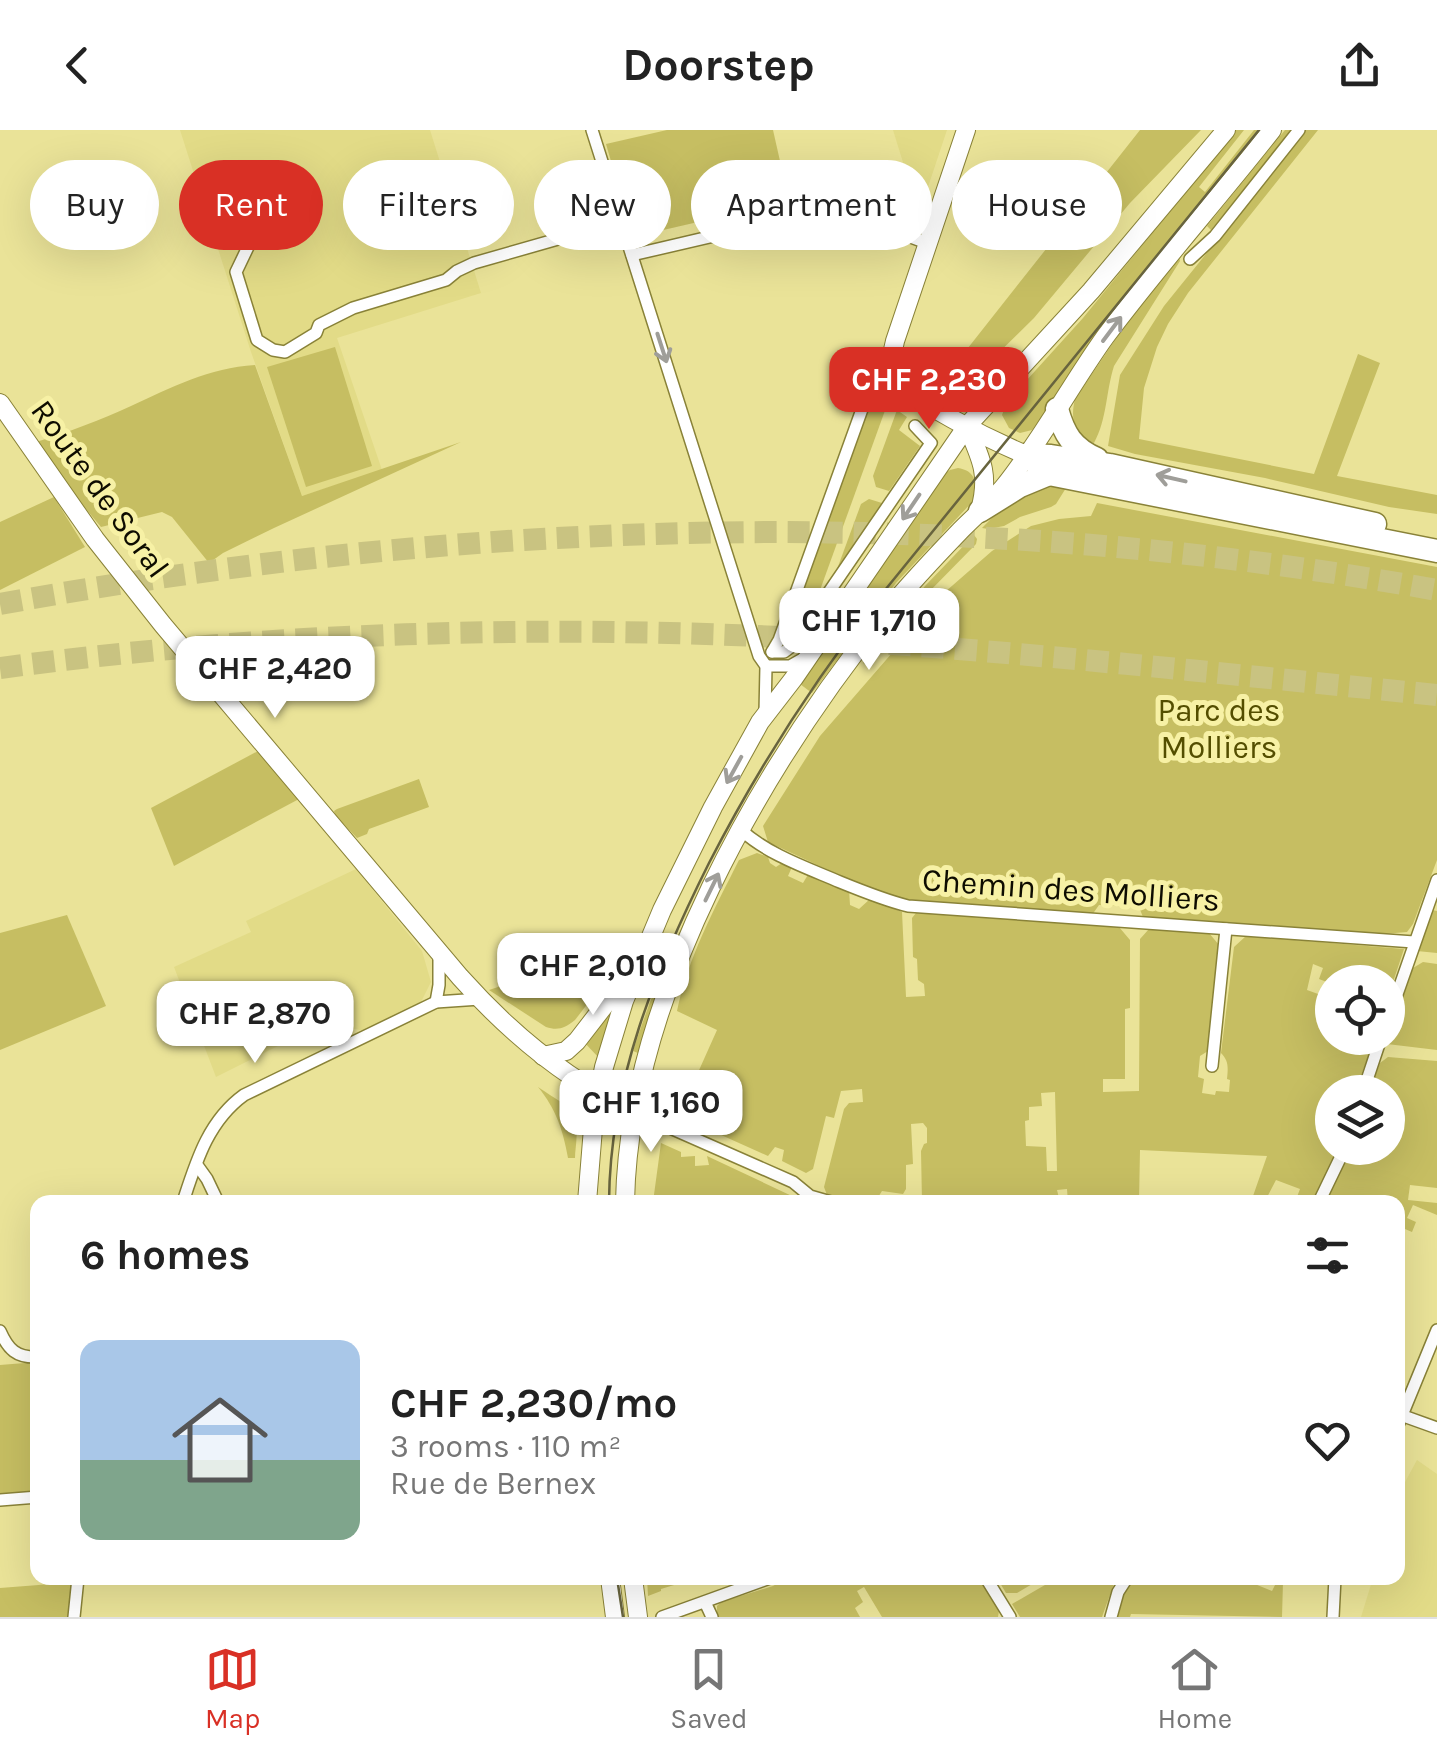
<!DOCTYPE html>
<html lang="en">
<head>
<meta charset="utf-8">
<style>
	:root { --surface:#fff; --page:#f6f6f6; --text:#222; --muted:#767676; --line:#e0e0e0; --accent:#d93025 }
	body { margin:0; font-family:Karla,sans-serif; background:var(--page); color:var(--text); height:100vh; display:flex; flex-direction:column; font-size:38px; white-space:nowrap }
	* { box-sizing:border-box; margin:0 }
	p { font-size:32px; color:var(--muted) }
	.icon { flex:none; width:55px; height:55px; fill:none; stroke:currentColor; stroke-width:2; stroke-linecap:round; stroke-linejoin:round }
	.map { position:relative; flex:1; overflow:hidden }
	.drawer { position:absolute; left:30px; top:1065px; width:1375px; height:390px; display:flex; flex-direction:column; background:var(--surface); border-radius:20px; box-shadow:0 10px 40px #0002 }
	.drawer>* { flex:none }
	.top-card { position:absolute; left:30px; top:30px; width:1378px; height:90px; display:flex; gap:20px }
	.tools { position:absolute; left:1315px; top:835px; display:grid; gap:20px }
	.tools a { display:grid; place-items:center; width:90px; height:90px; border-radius:50%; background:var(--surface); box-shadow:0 10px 40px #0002; font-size:50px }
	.price { position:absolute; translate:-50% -85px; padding:0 22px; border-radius:20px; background:#fff; color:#222; font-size:32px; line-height:65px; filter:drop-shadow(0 2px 5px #0008) }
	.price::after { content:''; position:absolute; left:50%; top:60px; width:30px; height:22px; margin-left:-15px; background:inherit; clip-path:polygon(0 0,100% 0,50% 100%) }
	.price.on { background:var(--accent); color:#fff }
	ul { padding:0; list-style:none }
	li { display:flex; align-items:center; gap:30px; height:250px; padding:0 50px }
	li span { display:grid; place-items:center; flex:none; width:280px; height:200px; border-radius:20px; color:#555 }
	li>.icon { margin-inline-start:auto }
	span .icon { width:120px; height:120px; fill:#fffc; stroke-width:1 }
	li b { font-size:42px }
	h2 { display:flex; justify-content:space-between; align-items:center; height:120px; padding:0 50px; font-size:42px }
	.pill { padding:0 35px; border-radius:45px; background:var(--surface); box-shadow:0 10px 40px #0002; font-size:35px; line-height:90px }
	.pill.on { background:var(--accent); color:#fff }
	header { display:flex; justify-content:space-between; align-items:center; height:130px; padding:0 50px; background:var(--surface); font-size:45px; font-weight:700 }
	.dock { display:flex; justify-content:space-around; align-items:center; height:140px; border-top:2px solid var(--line); background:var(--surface); font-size:28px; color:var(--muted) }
	.dock a { display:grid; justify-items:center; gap:5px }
	.dock .on { color:var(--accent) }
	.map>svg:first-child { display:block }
	.built { fill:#e2db87 }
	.green { fill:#c6be62; fill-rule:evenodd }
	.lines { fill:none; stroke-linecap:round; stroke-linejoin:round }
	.highway-tunnel { stroke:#c9c381; stroke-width:22; stroke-dasharray:22 11; stroke-linecap:butt }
	.street-casing { stroke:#898238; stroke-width:14 }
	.secondary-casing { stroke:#898238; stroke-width:20 }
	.highway-casing { stroke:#898238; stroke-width:25 }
	.street { stroke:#fff; stroke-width:11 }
	.secondary { stroke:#fff; stroke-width:18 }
	.highway { stroke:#fff; stroke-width:22 }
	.tram { stroke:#68643e; stroke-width:2.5 }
	.oneway { stroke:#9f9e99 }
	.labels { text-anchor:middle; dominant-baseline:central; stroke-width:10; stroke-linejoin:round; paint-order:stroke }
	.street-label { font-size:32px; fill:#0e0c00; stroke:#f7f1a5 }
	.park-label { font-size:32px; fill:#544e00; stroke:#f7f1a5 }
</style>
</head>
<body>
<header><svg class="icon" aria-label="back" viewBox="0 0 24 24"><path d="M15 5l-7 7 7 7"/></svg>Doorstep<svg class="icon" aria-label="share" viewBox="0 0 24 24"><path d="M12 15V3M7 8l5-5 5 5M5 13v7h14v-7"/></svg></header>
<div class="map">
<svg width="1437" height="1487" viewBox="0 0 1437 1487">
	<rect width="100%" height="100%" fill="#eae398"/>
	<g class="built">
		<polygon points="180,0 430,0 481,163 337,208 382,340 302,366 251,222"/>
		<polygon points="893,0 947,0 919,84"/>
		<polygon points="356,739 422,821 431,852 420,874 365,901 324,893 216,947 174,837 251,802 246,791"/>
		<polygon points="1417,1330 1437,1344 1437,1487 1361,1487 1373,1448 1398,1448 1398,1365"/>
	</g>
	<g class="green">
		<polygon points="667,0 773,0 789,71 633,107 606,14"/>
		<path d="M1140,0H1201L1130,73L1034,188L974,247C953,261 937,245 920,233L916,229L918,223L949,242Z"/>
		<polygon points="1236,0 1244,0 1199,57 1205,62 1254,0 1263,0 1032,300 1020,303 1009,298 1002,285 1007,272 1083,188"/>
		<polygon points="1285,0 1293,0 1211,100 1207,96"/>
		<polygon points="1306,0 1318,0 1188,163 1168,194 1157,217 1144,258 1139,309 1314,344 1358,224 1380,233 1337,346 1437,365 1437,384 1389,377 1265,348 1135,324 1108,316 1120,245 1164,176"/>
		<polygon points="265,41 272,42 285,53 284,59 269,61 263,57 256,60 253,56 255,47"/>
		<path d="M1179,127L1180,131L1114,236C1106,261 1107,290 1094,313C1074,304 1070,289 1075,269L1134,182Z"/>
		<polygon points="335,217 372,336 306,357 267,237"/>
		<path d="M255,235L302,366L461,312L274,398L223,423L209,433L172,387L162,382L101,397L70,360L36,312C69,302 100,290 131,276C172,257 209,238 255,235Z"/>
		<polygon points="881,273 887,275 815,474 788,513 785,509 868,281 876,274"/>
		<polygon points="897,280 907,287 899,300 920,316 889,361 876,357 873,346"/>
		<path d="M958,338C977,341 976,354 975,369L896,453L812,563L800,554L943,345L950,340Z"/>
		<path d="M1049,356L1066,358L1056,374L1051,377L1020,387L1004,396L988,399L982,398C1003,377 1017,358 1049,356Z"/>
		<polygon points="54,367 85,417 0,460 0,392"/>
		<polygon points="869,369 882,373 836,442 861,374"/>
		<polygon points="1097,373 1437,437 1437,730 1413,794 1407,802 1372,805 1143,787 1139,777 1099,775 1092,785 918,772 886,764 841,746 768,712 763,696 820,606 945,462 992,421 1031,396 1059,389 1091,386"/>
		<polygon points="974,405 977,409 976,414 925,466 866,535 863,533 925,456"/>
		<polygon points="258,621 299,669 174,736 151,678"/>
		<path d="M767,636L772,638L653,880L638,923L633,921C665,821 714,727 767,636Z"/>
		<polygon points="419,649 429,677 369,699 367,704 357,708 335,685 334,681 337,679"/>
		<path d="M757,723L768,727L770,733L776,737L782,733L792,737L788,746L803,753L809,743L849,760L850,775L859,779L870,769L902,782L906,867L925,866L924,854L918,850L917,829L913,827L912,788L916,783L1119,797L1130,810V878L1125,879V949H1103V962L1139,961L1140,809L1149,799L1209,803L1219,815L1208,921L1200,926L1198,947L1204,949L1202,963L1215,965L1216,961L1229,962L1230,950L1227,949C1228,938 1229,931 1221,923L1234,817L1246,806L1404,819L1388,867V852L1332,854L1319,849L1323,838L1313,834L1307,860L1332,869V908H1369L1365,919L1370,921L1355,962H1332V1018H1339L1327,1047L1313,1072H1295L1300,1059L1276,1050L1265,1071L1253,1066L1267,1026L1140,1020L1139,1072H1068L1067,1059L1057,1060L1060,1072H922L921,1021L924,1014L927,1013V998L923,993L911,994L913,1034L906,1035V1059L903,1064L882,1061L875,1072H851L827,1065L824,1057L844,979L849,973L863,972L862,959L841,961L834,988L826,986L813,1039L806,1043L782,1031L784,1020L775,1017L768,1026L690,991L692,980L683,976L717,900L677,881C688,827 714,780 739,730ZM1055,962L1057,1041H1047L1046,1017L1026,1016L1025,991L1029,990V977L1042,976L1041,963Z"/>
		<polygon points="1432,780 1437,781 1437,823 1417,821"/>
		<polygon points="67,785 106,876 0,920 0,803"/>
		<path d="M636,811L575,890C565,898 558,901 546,897L489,860Z"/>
		<polygon points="1423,832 1437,834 1437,920 1387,914 1413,838"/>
		<polygon points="615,872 599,928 583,911"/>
		<polygon points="1388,927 1437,931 1437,1058 1410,1055 1408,1070 1437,1073 1437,1085 1413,1075 1407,1088 1416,1092 1412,1102 1398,1096 1398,1072 1324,1072 1351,1018 1388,1018 1388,962 1369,962 1380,933"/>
		<path d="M538,957C579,985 580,976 575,1028H568C563,1000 556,979 538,957Z"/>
		<polygon points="661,1013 681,1022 681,1027 695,1026 695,1036 709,1035 707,1026 794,1067 797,1072 653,1072"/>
		<polygon points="37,1232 37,1362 0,1365 0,1235"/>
		<polygon points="647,1448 697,1448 661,1459 661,1461 648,1466"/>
		<polygon points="787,1448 979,1448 999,1481 998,1487 882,1487 864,1457 857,1461 863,1472 855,1478 860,1487 717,1487 717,1476 721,1472 773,1456"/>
		<polygon points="997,1448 1037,1448 1039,1450 1017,1463 1006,1463"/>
		<polygon points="1057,1448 1116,1448 1102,1487 1020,1487 1012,1474"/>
		<path d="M1135,1448H1240L1272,1461L1277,1451L1283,1452L1282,1487L1131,1484L1130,1487H1116C1119,1471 1125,1460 1135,1448Z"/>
		<polygon points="77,1452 74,1487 0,1487 0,1458"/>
	</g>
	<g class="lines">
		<g class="highway-tunnel">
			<path d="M0,474C475,388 961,374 1437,460"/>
			<path d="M0,538C262,503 534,494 798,508C1012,520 1224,544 1437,565"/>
		</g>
		<defs>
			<g id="street">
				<polyline points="592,0 759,526 766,536 765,583"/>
				<polyline points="249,56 260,92 236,142 257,210 273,220 285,222 316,203 319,195 353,178 446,150 457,141 474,133 621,91"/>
				<path d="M632,125L808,84C849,78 889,100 927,113"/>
				<polyline points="1190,129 1215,106 1299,0"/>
				<polyline points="772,522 779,510 874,246"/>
				<polyline points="772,522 784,522 792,516 931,313 915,296"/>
				<polyline points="766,536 790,536 804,528"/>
				<path d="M741,700C769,725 805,737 840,752C862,761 884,770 908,776L1414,812"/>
				<polyline points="436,872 439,855 439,826"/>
				<polyline points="1388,890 1437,750"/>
				<polyline points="1212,936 1226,799"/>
				<polyline points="1363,962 1381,908"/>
				<polyline points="634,982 793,1052 810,1066 831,1072"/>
				<polyline points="197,1035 207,1049 218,1072"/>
				<path d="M183,1072C196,1032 208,991 244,965L436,872L480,869"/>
				<polyline points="1319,1072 1345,1018"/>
				<path d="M0,1201C8,1219 16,1228 38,1227"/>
				<polyline points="1398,1284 1437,1298"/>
				<polyline points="1398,1295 1437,1200"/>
				<polyline points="0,1370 38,1367"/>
				<polyline points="986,1448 1010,1487"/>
				<polyline points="705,1472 712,1487"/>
				<polyline points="74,1487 78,1448"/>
				<polyline points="662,1487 770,1448"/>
				<polyline points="1111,1487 1118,1462 1127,1448"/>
				<polyline points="1333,1487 1335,1448"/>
			</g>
			<g id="secondary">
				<path d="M966,0L895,211C893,221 889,232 893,242C903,269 998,313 1026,325"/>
				<path d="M0,273L95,409L163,495L460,847C510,903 566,950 634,982"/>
				<path d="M967,296C981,328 990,345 980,380"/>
				<polyline points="543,926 566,921 577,911 628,845"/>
				<polyline points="587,1072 594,986 604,937 624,871 662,780 713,677 760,592 794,548 967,296 1091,161 1226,0"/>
				<path d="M625,1072C629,866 762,636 889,479C911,452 936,426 960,401C974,387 990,373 1003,358C1041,311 1070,256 1105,207C1158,136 1217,70 1272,0"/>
				<polyline points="610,1448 615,1487"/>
				<polyline points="633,1448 638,1487"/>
			</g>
			<g id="highway">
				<path d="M1057,279C1064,304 1072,318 1097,329"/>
				<polyline points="1026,325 1049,344 1437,421"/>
				<polyline points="1026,325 1051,326 1110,335 1375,394"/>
				<polyline points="980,381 1020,356 1049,344"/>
			</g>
		</defs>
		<use href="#street" class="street-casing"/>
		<use href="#secondary" class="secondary-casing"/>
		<use href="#highway" class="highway-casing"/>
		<use href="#street" class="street"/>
		<use href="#secondary" class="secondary"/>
		<use href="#highway" class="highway"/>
		<g class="tram">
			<path d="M609,1072C610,950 655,841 709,733C758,638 815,549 881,465L1259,0"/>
			<polyline points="617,1448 623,1487"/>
		</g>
	</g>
	<defs><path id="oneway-shaft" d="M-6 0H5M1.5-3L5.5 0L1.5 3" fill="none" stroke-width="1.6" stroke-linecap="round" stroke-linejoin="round" transform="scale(2.5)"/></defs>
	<g class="oneway">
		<use href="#oneway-shaft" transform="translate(1112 199) rotate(-53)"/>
		<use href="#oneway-shaft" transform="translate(662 218) rotate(72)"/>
		<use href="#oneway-shaft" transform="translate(1171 348) rotate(-167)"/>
		<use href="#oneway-shaft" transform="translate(911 377) rotate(124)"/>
		<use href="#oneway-shaft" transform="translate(734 640) rotate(119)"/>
		<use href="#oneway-shaft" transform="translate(712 757) rotate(-64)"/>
	</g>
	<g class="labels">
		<g class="street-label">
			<text transform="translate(100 359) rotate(54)">Route de Soral</text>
			<text transform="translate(1071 760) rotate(4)">Chemin des Molliers</text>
		</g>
		<g class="park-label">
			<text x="1219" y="580">Parc des<tspan x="1219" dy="37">Molliers</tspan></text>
		</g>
	</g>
</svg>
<div class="tools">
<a><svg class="icon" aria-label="locate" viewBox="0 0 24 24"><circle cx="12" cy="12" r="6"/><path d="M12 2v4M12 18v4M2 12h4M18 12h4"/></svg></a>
<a><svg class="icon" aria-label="layers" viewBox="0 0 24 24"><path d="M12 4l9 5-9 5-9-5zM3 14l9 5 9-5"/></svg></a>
</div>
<b class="price on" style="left:929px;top:302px">CHF 2,230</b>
<b class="price" style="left:869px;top:543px">CHF 1,710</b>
<b class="price" style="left:275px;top:591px">CHF 2,420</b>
<b class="price" style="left:593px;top:888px">CHF 2,010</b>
<b class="price" style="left:255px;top:936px">CHF 2,870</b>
<b class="price" style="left:651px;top:1025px">CHF 1,160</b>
<div class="top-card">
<a class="pill">Buy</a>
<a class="pill on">Rent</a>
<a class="pill">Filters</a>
<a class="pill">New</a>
<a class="pill">Apartment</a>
<a class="pill">House</a>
</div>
<section class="drawer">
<h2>6 homes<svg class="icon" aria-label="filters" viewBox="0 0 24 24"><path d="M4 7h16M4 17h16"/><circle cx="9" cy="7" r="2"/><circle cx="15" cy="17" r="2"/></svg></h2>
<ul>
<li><span style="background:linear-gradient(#a9c7e8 60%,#7fa58c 0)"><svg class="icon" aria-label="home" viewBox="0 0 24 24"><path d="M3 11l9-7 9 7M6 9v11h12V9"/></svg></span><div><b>CHF 2,230/mo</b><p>3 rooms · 110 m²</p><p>Rue de Bernex</p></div><svg class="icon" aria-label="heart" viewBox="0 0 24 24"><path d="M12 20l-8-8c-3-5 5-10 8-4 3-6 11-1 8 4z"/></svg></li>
</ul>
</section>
</div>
<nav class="dock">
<a class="on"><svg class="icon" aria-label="map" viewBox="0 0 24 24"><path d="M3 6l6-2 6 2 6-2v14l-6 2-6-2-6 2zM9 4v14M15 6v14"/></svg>Map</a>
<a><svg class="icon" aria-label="saved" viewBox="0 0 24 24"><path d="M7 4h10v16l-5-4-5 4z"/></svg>Saved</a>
<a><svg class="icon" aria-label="home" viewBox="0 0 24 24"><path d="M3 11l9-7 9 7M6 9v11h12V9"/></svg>Home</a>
</nav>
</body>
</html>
